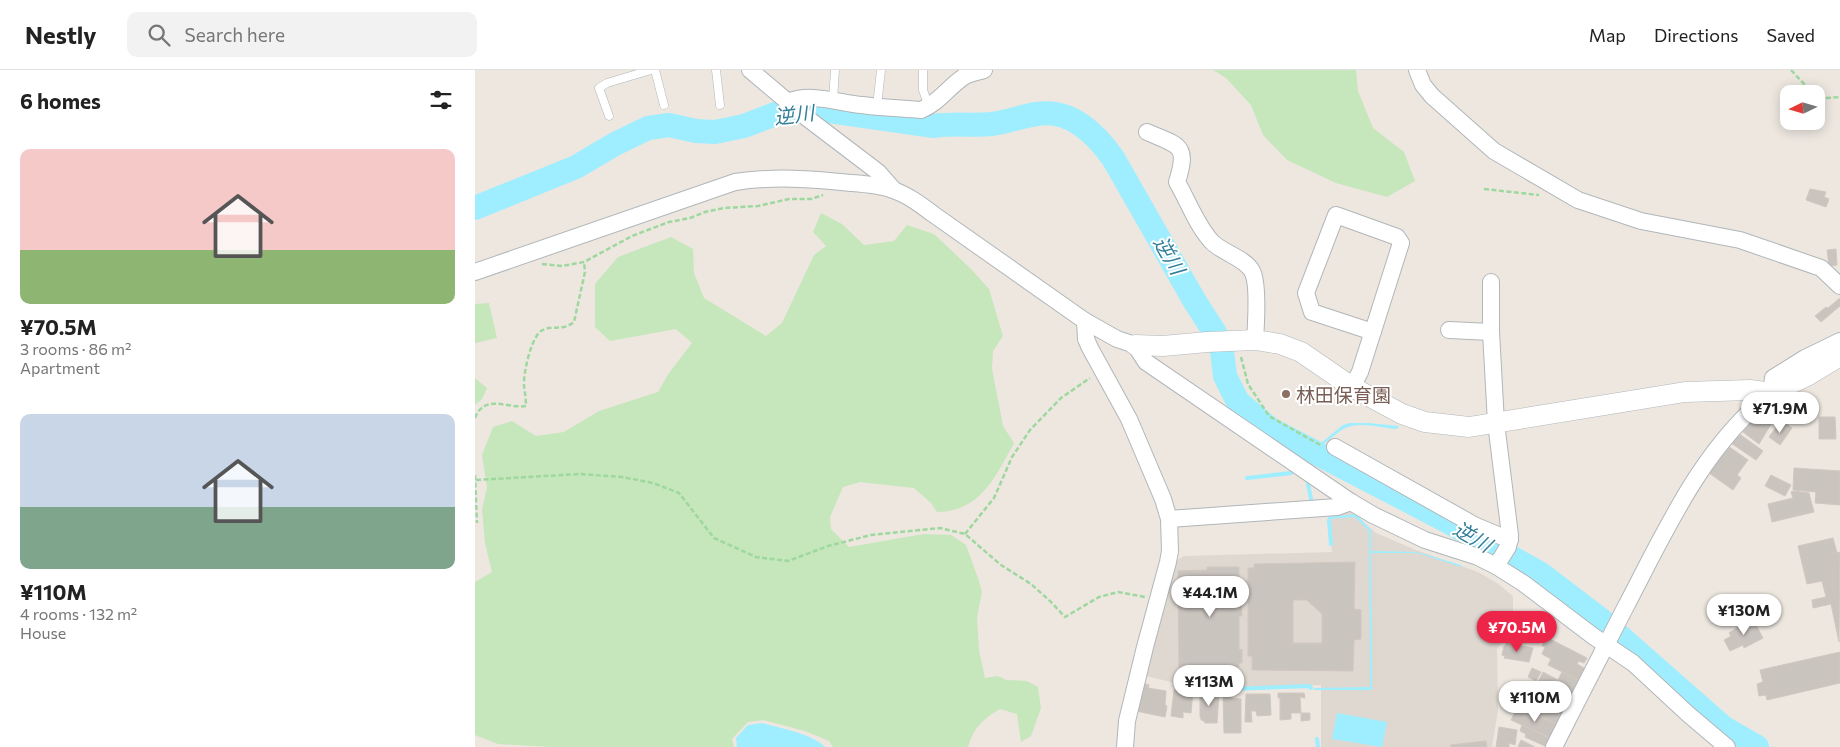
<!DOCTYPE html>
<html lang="en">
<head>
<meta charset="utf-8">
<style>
	:root { --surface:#fff; --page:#f2f2f2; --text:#222; --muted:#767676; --line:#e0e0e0; --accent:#ed2649 }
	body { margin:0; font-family:Commissioner,"Noto Sans JP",sans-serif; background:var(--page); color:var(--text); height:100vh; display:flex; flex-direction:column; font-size:19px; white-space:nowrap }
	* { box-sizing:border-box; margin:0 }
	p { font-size:16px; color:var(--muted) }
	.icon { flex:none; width:28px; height:28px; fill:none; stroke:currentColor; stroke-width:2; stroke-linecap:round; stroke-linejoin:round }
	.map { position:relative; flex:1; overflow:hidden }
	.panel { display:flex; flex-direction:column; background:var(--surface); width:475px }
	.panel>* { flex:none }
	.needle { width:32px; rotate:265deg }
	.tools { position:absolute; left:1305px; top:15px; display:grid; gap:10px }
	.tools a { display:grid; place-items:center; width:45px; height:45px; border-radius:10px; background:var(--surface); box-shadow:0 2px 12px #0003; font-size:25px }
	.price { position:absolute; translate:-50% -42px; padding:0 11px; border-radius:18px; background:#fff; color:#222; font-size:16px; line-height:32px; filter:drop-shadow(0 1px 2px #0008) }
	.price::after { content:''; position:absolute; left:50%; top:30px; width:15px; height:11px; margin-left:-8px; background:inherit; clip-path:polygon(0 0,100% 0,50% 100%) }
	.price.on { background:var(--accent); color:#fff }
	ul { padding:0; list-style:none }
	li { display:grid; align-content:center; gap:10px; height:265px; padding:0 20px }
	li span { display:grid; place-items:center; height:155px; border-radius:10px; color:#555 }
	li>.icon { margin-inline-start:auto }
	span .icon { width:90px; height:90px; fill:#fffc; stroke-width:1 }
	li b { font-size:21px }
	h2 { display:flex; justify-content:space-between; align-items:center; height:60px; padding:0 20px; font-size:21px }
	header { display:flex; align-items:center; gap:30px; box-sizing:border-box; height:70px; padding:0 25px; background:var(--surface); border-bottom:1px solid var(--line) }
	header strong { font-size:24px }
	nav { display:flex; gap:28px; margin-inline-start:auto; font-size:18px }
	.search { width:350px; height:45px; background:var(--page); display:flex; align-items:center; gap:12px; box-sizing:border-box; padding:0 18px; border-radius:10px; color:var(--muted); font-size:19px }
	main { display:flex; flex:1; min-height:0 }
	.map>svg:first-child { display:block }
	.education { fill:#dfd8d1 }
	.green { fill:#c6e6bb }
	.water { fill:#9eeeff }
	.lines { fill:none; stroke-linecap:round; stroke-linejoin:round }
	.stream { stroke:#9eeeff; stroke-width:4 }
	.river { stroke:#9eeeff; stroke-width:24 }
	.building { fill:#cac4bf; stroke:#d1c7bf; fill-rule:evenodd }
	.service-casing { stroke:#b1b6b9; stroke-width:9 }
	.minor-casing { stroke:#b1b6b9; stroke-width:18 }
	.tertiary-casing { stroke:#b1b6b9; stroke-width:21 }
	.path { stroke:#9ed89f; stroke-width:2.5; stroke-dasharray:5 2.5; stroke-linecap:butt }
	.service { stroke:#fff; stroke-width:8 }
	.minor { stroke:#fff; stroke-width:16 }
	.tertiary { stroke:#fff; stroke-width:20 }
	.education-dot { fill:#8d6e63; stroke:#fff; stroke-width:2 }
	.labels { text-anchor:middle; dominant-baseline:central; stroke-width:4; stroke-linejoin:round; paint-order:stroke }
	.education-label { font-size:19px; fill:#785e54; stroke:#fff; text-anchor:start }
	.water-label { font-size:20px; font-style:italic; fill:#337e98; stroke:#fff }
</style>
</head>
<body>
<header>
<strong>Nestly</strong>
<div class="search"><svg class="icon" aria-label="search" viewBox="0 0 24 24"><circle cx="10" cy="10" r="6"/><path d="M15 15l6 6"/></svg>Search here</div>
<nav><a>Map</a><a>Directions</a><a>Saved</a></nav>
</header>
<main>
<section class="panel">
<h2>6 homes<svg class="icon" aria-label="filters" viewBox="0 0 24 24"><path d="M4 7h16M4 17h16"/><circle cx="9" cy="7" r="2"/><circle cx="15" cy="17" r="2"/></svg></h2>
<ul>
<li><span style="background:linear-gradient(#f6c9c9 65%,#8fb573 0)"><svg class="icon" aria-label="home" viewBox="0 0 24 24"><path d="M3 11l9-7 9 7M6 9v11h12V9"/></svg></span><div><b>¥70.5M</b><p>3 rooms · 86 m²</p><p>Apartment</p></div></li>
<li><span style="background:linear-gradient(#c9d6e8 60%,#7fa58c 0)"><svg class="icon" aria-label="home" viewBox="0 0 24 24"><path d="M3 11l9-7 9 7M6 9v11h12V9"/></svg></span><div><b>¥110M</b><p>4 rooms · 132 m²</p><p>House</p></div></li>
</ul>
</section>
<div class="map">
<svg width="1365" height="677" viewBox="0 0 1365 677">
	<rect width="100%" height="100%" fill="#ede7e0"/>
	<polygon class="education" points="877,442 901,463 941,480 1003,502 1022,513 1038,526 1038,569 1028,570 1022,579 1023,640 1017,677 846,677 846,615 756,617 700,613 667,605 699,492 709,486 857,482 854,445 855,443"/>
	<g class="green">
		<polygon points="738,0 881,0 883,21 898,58 929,82 940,111 912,127 861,113 812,90 788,65 776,35 751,8"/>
		<path d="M346,143L367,154L389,175L419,171L432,155L459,164L496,199L514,219L528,266L518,281L517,299L528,356L539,373C521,406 505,442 462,442L456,433L439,418L385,412L368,417L355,447L356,459L374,477L449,464L476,465L491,475L503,508L507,522L502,547L504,581L510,608L523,606L531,610L552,611L563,617L566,638L556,666L546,672L542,644L525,639C509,648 498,658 493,677H358L354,671L330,661L288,650L273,652L257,669L259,677H77L23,674L0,665V512L17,502L10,473L7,440L12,417L7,385L18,357L37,351L61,366L89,362L124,341L183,322L194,303L217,273L201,259L135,271L120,257V214L143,187L196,167L218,179L219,203L229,228L291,266L307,253L339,185L351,176L338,162Z"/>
		<polygon points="14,233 22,268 0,273 0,234"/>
		<polygon points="0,308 12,318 7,329 0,335"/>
	</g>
	<g class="water">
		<path d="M875,353H893L924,356L922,359C907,358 884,351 870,358C863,362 856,368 850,373H846L868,355Z"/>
		<polygon points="881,444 896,460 896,481 942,482 986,495 987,497 942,483 896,483 897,620 839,620 839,618 895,617 894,461 880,447 853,449 853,447"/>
		<polygon points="862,643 912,652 907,677 857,669"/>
		<path d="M287,653C305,658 338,664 350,677H262L261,668L273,655Z"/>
	</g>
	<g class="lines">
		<g class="stream">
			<polyline points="834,395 843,379"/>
			<polyline points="772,408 816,403 819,399"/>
			<polyline points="832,409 837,434"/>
			<polyline points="854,450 856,474"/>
			<polyline points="999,467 1000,466"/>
			<polyline points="700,615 755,619 834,616 836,618"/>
			<polyline points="842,669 843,677"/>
		</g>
		<path class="river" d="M0,138L101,97L140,74L173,58L194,55L221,61L240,62L269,56L303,43L340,39L459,56C478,53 498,56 517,54C532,52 547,46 562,44C596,39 620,63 638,88L719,230L740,263L747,281L750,306L763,332L795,359L972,451L1066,504L1125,549L1249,658L1282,677"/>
	</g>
	<g class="building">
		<polygon points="1335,119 1351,122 1349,127 1354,129 1351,137 1331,130"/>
		<polygon points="1361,179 1362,195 1354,196 1352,180"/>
		<polygon points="1365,228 1365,236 1346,252 1340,246 1351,237 1353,238"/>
		<polygon points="1294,333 1303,339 1302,341 1304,343 1300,349 1306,353 1304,355 1298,351 1284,374 1268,362 1285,339 1288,342"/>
		<polygon points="1344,347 1360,347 1361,369 1344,369"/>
		<polygon points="1310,353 1317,358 1305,375 1294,367 1303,355 1307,358"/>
		<polygon points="1263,363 1288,381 1281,390 1256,373"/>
		<polygon points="1253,376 1273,390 1262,405 1266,408 1258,420 1234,403"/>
		<polygon points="1319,398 1365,401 1365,435 1340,433 1341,422 1318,420"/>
		<polygon points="1296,405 1316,415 1310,426 1290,416"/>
		<polygon points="1319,421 1334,423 1339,442 1297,452 1293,434 1318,428 1316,422"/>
		<polygon points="1358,468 1362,483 1365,482 1364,572 1356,534 1338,538 1337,530 1351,527 1347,511 1332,514 1323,476"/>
		<path d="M880,492L879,539L886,540V569L879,570L878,601L777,600V586H773V498H779V494ZM818,530H832L847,544V573H818Z"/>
		<polygon points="732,497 764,497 764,511 772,511 772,525 766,524 767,546 764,546 764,580 767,579 767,593 764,593 764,597 704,598 703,501 732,500"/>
		<polygon points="1277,548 1288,568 1269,578 1268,575 1255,581 1249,570 1256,566 1254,563"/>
		<polygon points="1071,567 1112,588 1109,593 1104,591 1102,594 1109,598 1104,610 1073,595 1076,589 1067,584 1070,577 1067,576"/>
		<polygon points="1031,573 1058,578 1054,592 1029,588 1030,586 1027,585 1029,576 1031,576"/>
		<polygon points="1365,582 1365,613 1292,630 1291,625 1284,626 1282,614 1288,612 1285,600"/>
		<polygon points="1057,598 1066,602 1061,611 1053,607"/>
		<polygon points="1068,602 1083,610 1087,602 1106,612 1093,636 1067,624 1069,620 1061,616"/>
		<polygon points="667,613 674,615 673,618 691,621 690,635 692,636 690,647 661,641"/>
		<polygon points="699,620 718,621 716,643 708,642 708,648 696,646"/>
		<polygon points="725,622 744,623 742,653 730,653 729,651 726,650 726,648 725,647"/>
		<polygon points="803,623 829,623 830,628 825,627 826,643 816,643 816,649 805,650 805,628 803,628"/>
		<polygon points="748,624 756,624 756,628 766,629 766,663 749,663"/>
		<polygon points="771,624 795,624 796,645 782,646 781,641 776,641 777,652 770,652"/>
		<polygon points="1066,624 1093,637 1084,655 1055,641 1058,635 1052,632 1056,625 1064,629"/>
		<polygon points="1042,638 1054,644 1055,642 1083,655 1076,668 1036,650"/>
		<polygon points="826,643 835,643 835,650 826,651"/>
		<polygon points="1047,655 1076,669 1072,677 1050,667 1051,664 1045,661"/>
		<polygon points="1024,657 1042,660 1040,675 1034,673 1034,677 1021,677"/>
		<polygon points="1046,670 1060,677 1043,677"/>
		<polygon points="1011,671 1012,677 976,677 975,675"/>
	</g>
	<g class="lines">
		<defs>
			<g id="service">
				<polyline points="180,0 189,35"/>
				<polyline points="241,0 245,35"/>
				<polyline points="448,0 448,20 454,37"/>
				<polyline points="358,30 360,0"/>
				<polyline points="402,36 406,0"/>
				<polyline points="134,46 124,18 132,13 176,0"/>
			</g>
			<g id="minor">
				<polyline points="275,0 332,48 403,102 418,119"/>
				<polyline points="942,0 948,15 957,26 1019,81 1103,130 1166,151 1265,170 1346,198 1365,216"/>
				<path d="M313,32C335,22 364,33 387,35C407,38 427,38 446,40C464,33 474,16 490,6C496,3 502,2 509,0"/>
				<path d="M672,62C704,76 714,74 702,112C713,131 722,156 737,172C748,183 770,188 777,201C784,213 781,255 780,270"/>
				<path d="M0,202L260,112C299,106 337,109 376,113C390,114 405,115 418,120C433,125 446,135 458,144L610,251L642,269L660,275L671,292L876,432L898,445L950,470L1003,487L1021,496L1048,513L1118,566L1158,593L1213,644L1252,677"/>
				<polyline points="1016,212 1016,262 1021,353 1035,465 1033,477 1021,496"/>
				<polyline points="610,251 611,269 615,278 654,349 688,429 694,449 695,481 693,492 670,577 652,651 650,677"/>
				<polyline points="974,260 1016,262"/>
				<polyline points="877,317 885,302 926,173 922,167 861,145 831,223 837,242 898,262"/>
				<polyline points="860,377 1001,456 1035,470"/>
				<polyline points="694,449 862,437 876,432"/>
				<path d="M1079,677C1102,631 1126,585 1150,538C1190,462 1227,377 1296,323L1298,308L1330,288L1365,271"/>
			</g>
			<polyline id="tertiary" points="660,275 688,276 732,272 780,270 805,274 826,282 877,317 927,344 950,352 994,357 1210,322 1275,320 1296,323 1332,306 1365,286"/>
		</defs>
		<use href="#service" class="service-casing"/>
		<use href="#minor" class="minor-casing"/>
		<use href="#tertiary" class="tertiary-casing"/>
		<g class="path">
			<polyline points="1316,0 1330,15 1352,28 1365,27"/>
			<polyline points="1009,119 1064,125"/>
			<polyline points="67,194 87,196 109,192 157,166 194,152 215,148 230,142 249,138 283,136 314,129 336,129 348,125"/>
			<polyline points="766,287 773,314 794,346 847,376"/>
			<path d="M0,348C10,323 32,339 51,336C51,329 50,323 49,316C48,304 56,268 66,261C77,254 87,262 99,252L110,202L109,192"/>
			<polyline points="0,405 2,453"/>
			<polyline points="1,410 105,404 147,407 178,413 204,423 239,468 281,487 313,491 353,476 396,465 465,458 490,464 526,495 556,514 575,531 590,547 624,527 643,522 670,527"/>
			<polyline points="490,464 519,428 537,387 555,360 586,328 615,308"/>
		</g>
		<use href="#service" class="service"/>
		<use href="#minor" class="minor"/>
		<use href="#tertiary" class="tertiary"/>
	</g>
	<circle class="education-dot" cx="811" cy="324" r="5"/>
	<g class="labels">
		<g class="education-label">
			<text x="821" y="324">林田保育園</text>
		</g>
		<g class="water-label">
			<text transform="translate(319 44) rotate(-7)">逆川</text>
			<text transform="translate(695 185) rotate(60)">逆川</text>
			<text transform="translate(998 466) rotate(30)">逆川</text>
		</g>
	</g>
</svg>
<div class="tools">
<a><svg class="needle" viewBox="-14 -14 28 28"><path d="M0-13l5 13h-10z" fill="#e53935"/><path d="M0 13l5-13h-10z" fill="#767676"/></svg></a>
</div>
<b class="price" style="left:1305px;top:364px">¥71.9M</b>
<b class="price" style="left:735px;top:548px">¥44.1M</b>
<b class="price" style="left:1269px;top:566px">¥130M</b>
<b class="price on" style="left:1042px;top:583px">¥70.5M</b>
<b class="price" style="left:734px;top:637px">¥113M</b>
<b class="price" style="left:1060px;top:653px">¥110M</b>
</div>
</main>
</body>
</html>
